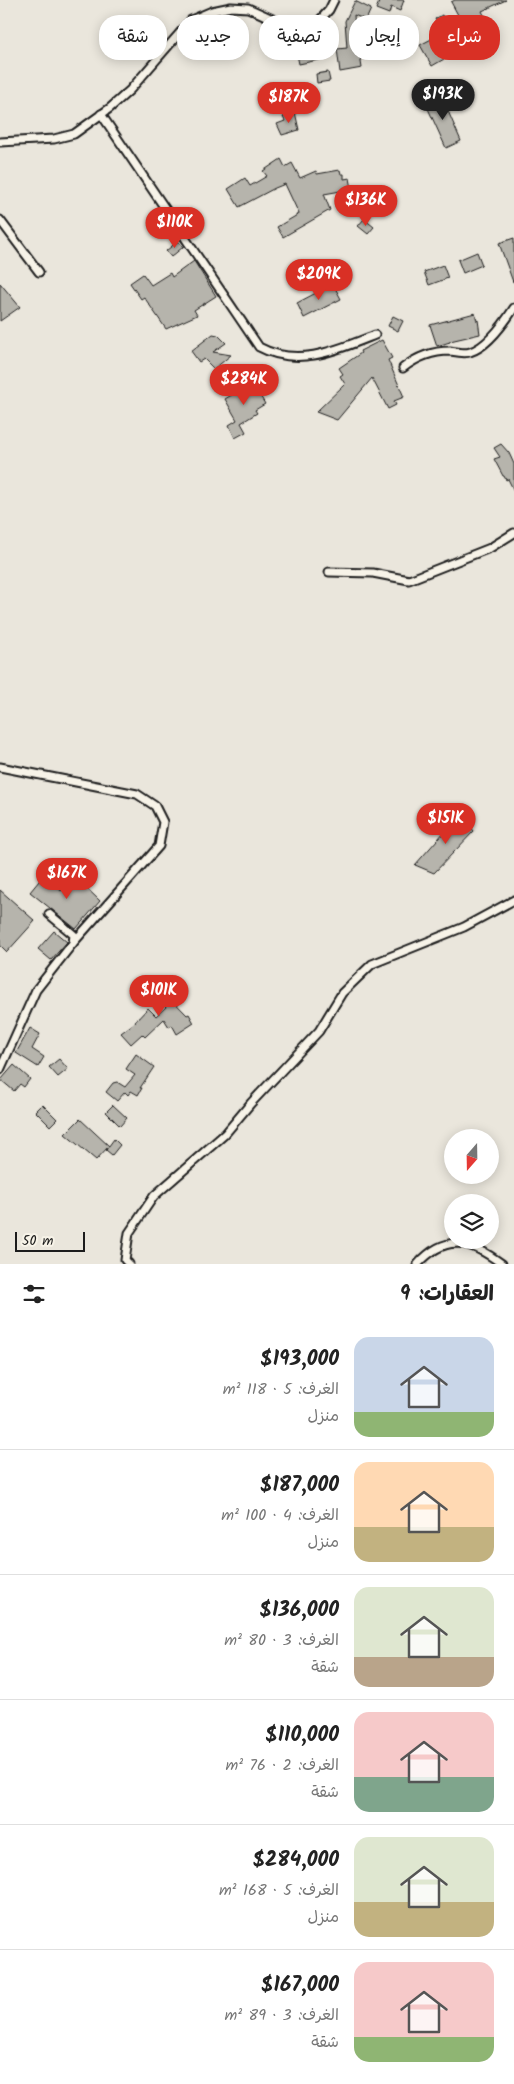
<!DOCTYPE html>
<html lang="ar">
<head>
<meta charset="utf-8">
<style>
	:root { --surface:#fff; --page:#f2f2f2; --text:#222; --muted:#767676; --line:#e0e0e0; --accent:#d93025 }
	body { margin:0; font-family:Kalam,"Playpen Sans Arabic",sans-serif; background:var(--page); color:var(--text); direction:rtl; height:100vh; display:flex; flex-direction:column; font-size:19px; white-space:nowrap }
	* { box-sizing:border-box; margin:0 }
	p { font-size:16px; color:var(--muted) }
	.icon { flex:none; width:28px; height:28px; fill:none; stroke:currentColor; stroke-width:2; stroke-linecap:round; stroke-linejoin:round }
	.map { position:relative; height:1264px; overflow:hidden; direction:ltr }
	.sheet { display:flex; flex-direction:column; background:var(--surface); flex:1 }
	.sheet>* { flex:none }
	.banner { position:absolute; left:15px; top:15px; width:485px; height:45px; direction:rtl; display:flex; gap:10px }
	.needle { width:32px; rotate:200deg }
	.controls { position:absolute; left:444px; top:1129px; display:grid; gap:10px }
	.controls a { display:grid; place-items:center; width:55px; height:55px; border-radius:50%; background:var(--surface); box-shadow:0 2px 12px #0003; font-size:25px }
	.scale { position:absolute; left:15px; bottom:12px; width:70px; box-sizing:border-box; padding-left:5px; border:2px solid #1c1c1c; border-top:0; font-size:14px; line-height:18px; white-space:nowrap; color:#1c1c1c; -webkit-text-stroke:4px #f7f3e8; paint-order:stroke }
	.price { position:absolute; translate:-50% -42px; padding:0 11px; border-radius:18px; background:var(--accent); color:#fff; font-size:16px; line-height:32px; filter:drop-shadow(0 1px 2px #0008) }
	.price::after { content:''; position:absolute; left:50%; top:30px; width:15px; height:11px; margin-left:-8px; background:inherit; clip-path:polygon(0 0,100% 0,50% 100%) }
	.price.current { background:#222; color:#fff }
	ul { padding:0; list-style:none }
	li { display:flex; align-items:center; gap:15px; height:125px; padding:0 20px }
	li+li { border-top:1px solid var(--line) }
	li span { display:grid; place-items:center; flex:none; width:140px; height:100px; border-radius:15px; color:#555 }
	li>.icon { margin-inline-start:auto }
	span .icon { width:60px; height:60px; fill:#fffc; stroke-width:1 }
	li b { font-size:21px }
	h2 { display:flex; justify-content:space-between; align-items:center; height:60px; padding:0 20px; font-size:21px }
	.chip { padding:0 18px; border-radius:20px; background:var(--surface); box-shadow:0 2px 12px #0003; font-size:18px; line-height:45px }
	.chip.current { background:var(--accent); color:#fff }
	.map>svg:first-child { display:block }
	.building { fill:#b6b4ac; stroke:#1c1c1c }
	.lines { fill:none; stroke-linecap:round; stroke-linejoin:round }
	.minor-casing { stroke:#1c1c1c; stroke-width:11 }
	.minor { stroke:#f7f3e8; stroke-width:7 }
</style>
</head>
<body>
<div class="map">
<svg width="514" height="1264" viewBox="0 0 514 1264">
	<rect width="100%" height="100%" fill="#eae6dc"/>
	<filter id="ink" filterUnits="userSpaceOnUse"><feTurbulence type="fractalNoise" baseFrequency=".02" numOctaves="2"/><feDisplacementMap in="SourceGraphic" scale="10" xChannelSelector="R" yChannelSelector="G"/><feConvolveMatrix kernelMatrix="1 2 1 2 8 2 1 2 1" color-interpolation-filters="sRGB"/></filter>
	<g filter="url(#ink)">
		<g class="building">
			<polygon points="374,0 404,0 400,11 391,7 389,14 376,9 379,2"/>
			<polygon points="455,0 506,0 482,11 494,35 469,49 470,52 461,57 458,51 432,66 420,45 443,33 435,19 442,15 451,33 464,26 451,2"/>
			<polygon points="355,1 371,9 366,20 354,15 356,43 358,43 362,68 340,72 337,49 347,48 345,21"/>
			<polygon points="307,42 308,47 312,46 314,53 321,51 323,59 299,64 295,45"/>
			<polygon points="328,72 330,81 317,83 316,74"/>
			<polygon points="441,95 461,141 446,148 425,102"/>
			<polygon points="295,112 299,130 282,135 277,124 285,121 283,117"/>
			<polygon points="281,159 285,167 292,163 300,178 316,171 317,174 340,170 341,174 344,174 344,179 350,178 352,189 324,194 330,210 283,237 277,227 299,214 285,184 275,188 239,207 228,189 245,178 250,186 267,176 263,171"/>
			<polygon points="364,219 374,227 368,234 358,226"/>
			<polygon points="514,238 514,282 513,282 499,243"/>
			<polygon points="178,241 183,247 171,257 166,251"/>
			<polygon points="477,252 482,265 463,273 458,260"/>
			<polygon points="194,261 216,296 194,310 197,315 166,329 144,297 141,299 130,283 143,274 151,285 170,273 172,277"/>
			<polygon points="443,265 448,278 429,285 424,272"/>
			<polygon points="0,283 20,307 0,321"/>
			<polygon points="333,284 341,299 304,318 297,303"/>
			<polygon points="475,313 477,321 478,320 480,334 450,341 450,342 437,346 430,325"/>
			<polygon points="393,316 403,321 398,331 388,326"/>
			<polygon points="213,334 218,335 226,343 213,352 231,355 214,369 204,359 199,362 191,351"/>
			<polygon points="382,340 392,358 388,360 404,397 394,401 396,405 388,409 372,378 337,420 316,412 345,384 340,376 343,374 339,368 361,353 360,351"/>
			<polygon points="238,381 258,385 262,391 259,394 265,404 255,410 257,413 241,423 246,432 235,438 229,425 237,420 225,399 243,388"/>
			<polygon points="501,444 509,453 514,464 514,491 508,479 506,480 504,476 503,476 494,459 500,457 494,448"/>
			<polygon points="460,814 474,831 434,873 415,865"/>
			<polygon points="44,875 61,891 74,876 100,901 76,929 30,892"/>
			<polygon points="0,890 35,921 7,952 0,945"/>
			<polygon points="54,931 67,942 51,960 38,949"/>
			<polygon points="157,984 187,1015 189,1014 194,1023 177,1034 172,1025 169,1027 164,1019 145,1037 142,1034 131,1044 121,1033 133,1024 148,1008 156,1016 166,1007 156,995 150,1001 145,995"/>
			<polygon points="30,1028 40,1034 32,1049 44,1057 38,1067 16,1053"/>
			<polygon points="136,1054 154,1067 140,1088 142,1088 138,1095 131,1091 128,1095 125,1092 117,1101 106,1092 113,1083 117,1082 125,1087 135,1075 126,1069"/>
			<polygon points="59,1059 68,1069 58,1077 49,1067"/>
			<polygon points="14,1065 30,1079 24,1087 20,1084 14,1091 1,1080"/>
			<polygon points="42,1104 57,1119 50,1126 35,1111"/>
			<polygon points="113,1105 127,1118 120,1126 106,1112"/>
			<polygon points="80,1119 109,1146 96,1160 65,1134"/>
			<polygon points="114,1139 120,1145 112,1155 106,1150"/>
		</g>
		<g class="lines">
			<defs>
				<g id="minor">
					<path d="M101,114L259,347C298,368 337,350 375,335"/>
					<polyline points="0,142 54,139 74,134 110,108 130,90 191,20 212,11 231,7 248,8 277,21 309,25 319,21 329,10 334,0"/>
					<polyline points="0,220 39,272"/>
					<path d="M403,368C417,357 432,351 450,351C456,352 465,354 470,352C487,347 505,322 514,308"/>
					<polyline points="329,572 373,573 409,580 490,548 514,533"/>
					<polyline points="0,767 137,794 155,806 163,822 159,846 73,943"/>
					<polyline points="0,1070 36,990 73,943 74,935 49,914"/>
					<polyline points="129,1264 125,1260 129,1233 154,1196 225,1134 251,1103 319,1031 342,993 372,964 464,927 514,900"/>
					<path d="M418,1264C447,1232 471,1241 502,1264"/>
				</g>
			</defs>
			<use href="#minor" class="minor-casing"/>
			<use href="#minor" class="minor"/>
		</g>
	</g>
</svg>
<div class="controls">
<a><svg class="needle" viewBox="-14 -14 28 28"><path d="M0-13l5 13h-10z" fill="#e53935"/><path d="M0 13l5-13h-10z" fill="#767676"/></svg></a>
<a><svg class="icon" aria-label="layers" viewBox="0 0 24 24"><path d="M12 4l9 5-9 5-9-5zM3 14l9 5 9-5"/></svg></a>
</div>
<div class="scale">50 m</div>
<b class="price current" style="left:443px;top:121px">$193K</b>
<b class="price" style="left:289px;top:124px">$187K</b>
<b class="price" style="left:366px;top:227px">$136K</b>
<b class="price" style="left:175px;top:249px">$110K</b>
<b class="price" style="left:319px;top:301px">$209K</b>
<b class="price" style="left:244px;top:406px">$284K</b>
<b class="price" style="left:446px;top:845px">$151K</b>
<b class="price" style="left:67px;top:900px">$167K</b>
<b class="price" style="left:159px;top:1017px">$101K</b>
<div class="banner">
<a class="chip current">شراء</a>
<a class="chip">إيجار</a>
<a class="chip">تصفية</a>
<a class="chip">جديد</a>
<a class="chip">شقة</a>
</div>
</div>
<section class="sheet">
<h2>العقارات: 9<svg class="icon" aria-label="filters" viewBox="0 0 24 24"><path d="M4 7h16M4 17h16"/><circle cx="9" cy="7" r="2"/><circle cx="15" cy="17" r="2"/></svg></h2>
<ul>
<li><span style="background:linear-gradient(#c9d6e8 75%,#8fb573 0)"><svg class="icon" aria-label="home" viewBox="0 0 24 24"><path d="M3 11l9-7 9 7M6 9v11h12V9"/></svg></span><div><b>$193,000</b><p>الغرف: 5 · 118 m²</p><p>منزل</p></div></li>
<li><span style="background:linear-gradient(#ffd9b3 65%,#c2b280 0)"><svg class="icon" aria-label="home" viewBox="0 0 24 24"><path d="M3 11l9-7 9 7M6 9v11h12V9"/></svg></span><div><b>$187,000</b><p>الغرف: 4 · 100 m²</p><p>منزل</p></div></li>
<li><span style="background:linear-gradient(#dfe7d0 70%,#b9a48a 0)"><svg class="icon" aria-label="home" viewBox="0 0 24 24"><path d="M3 11l9-7 9 7M6 9v11h12V9"/></svg></span><div><b>$136,000</b><p>الغرف: 3 · 80 m²</p><p>شقة</p></div></li>
<li><span style="background:linear-gradient(#f6c9c9 65%,#7fa58c 0)"><svg class="icon" aria-label="home" viewBox="0 0 24 24"><path d="M3 11l9-7 9 7M6 9v11h12V9"/></svg></span><div><b>$110,000</b><p>الغرف: 2 · 76 m²</p><p>شقة</p></div></li>
<li><span style="background:linear-gradient(#dfe7d0 65%,#c2b280 0)"><svg class="icon" aria-label="home" viewBox="0 0 24 24"><path d="M3 11l9-7 9 7M6 9v11h12V9"/></svg></span><div><b>$284,000</b><p>الغرف: 5 · 168 m²</p><p>منزل</p></div></li>
<li><span style="background:linear-gradient(#f6c9c9 75%,#8fb573 0)"><svg class="icon" aria-label="home" viewBox="0 0 24 24"><path d="M3 11l9-7 9 7M6 9v11h12V9"/></svg></span><div><b>$167,000</b><p>الغرف: 3 · 89 m²</p><p>شقة</p></div></li>
</ul>
</section>
</body>
</html>
